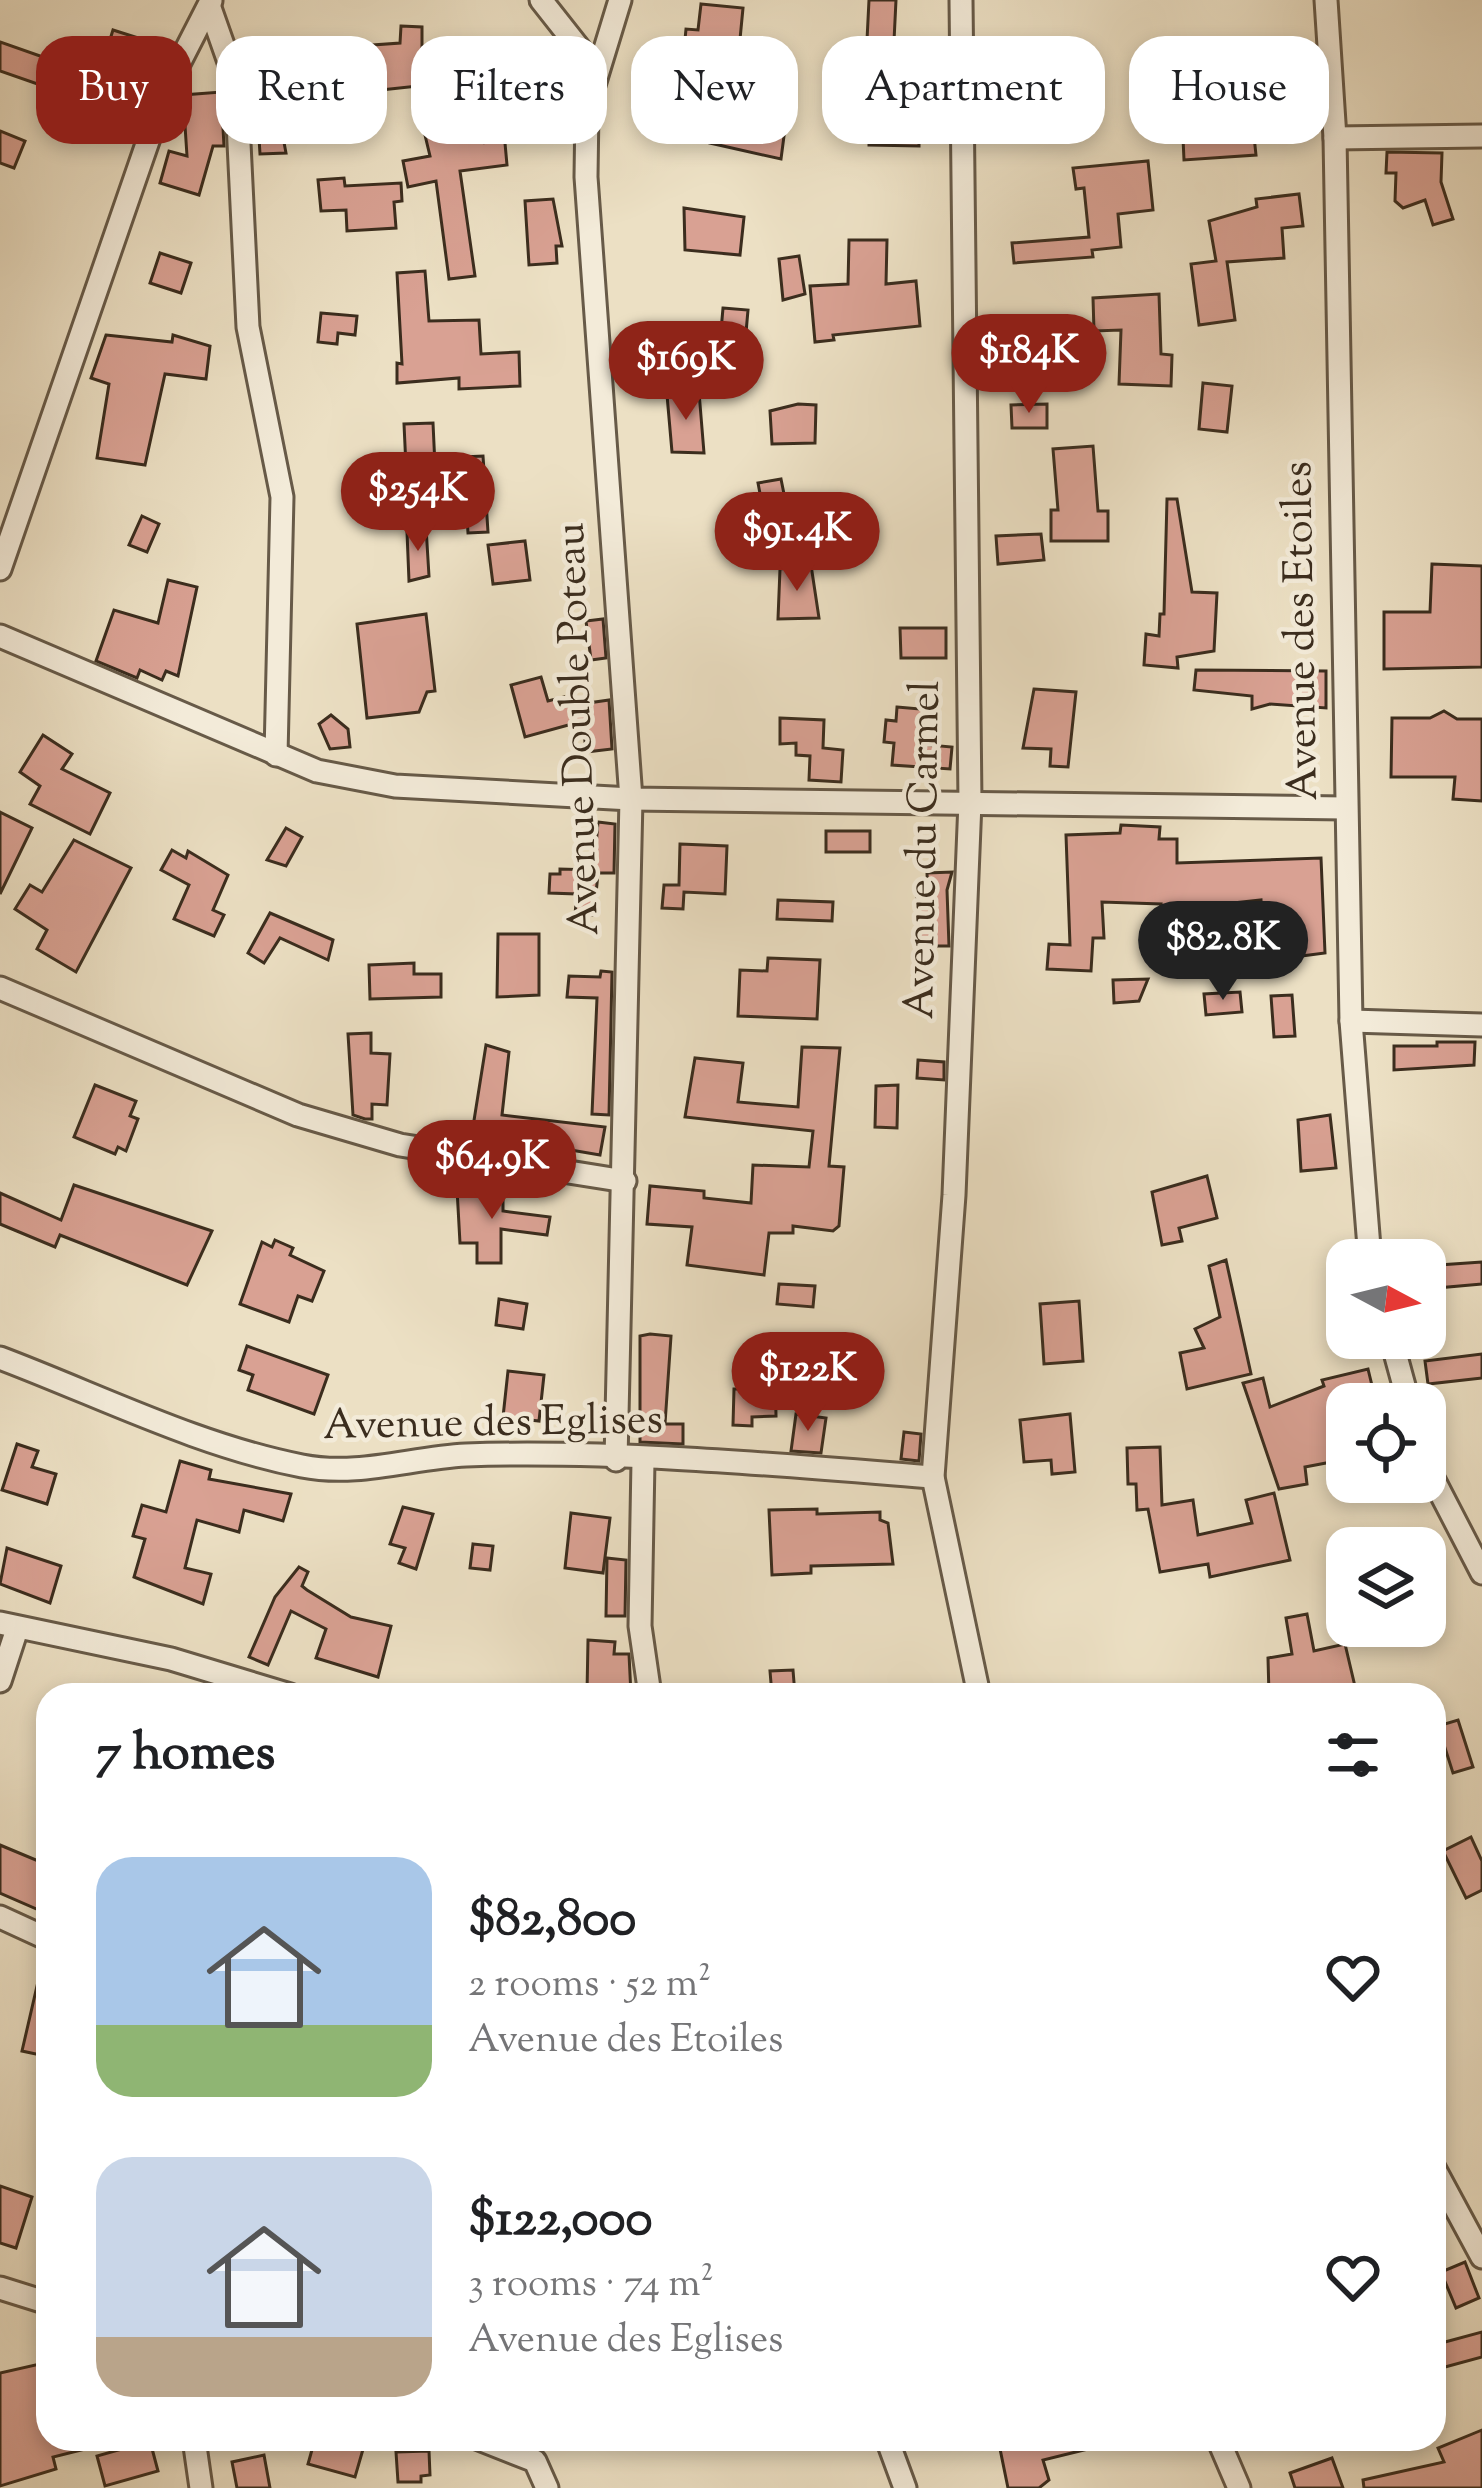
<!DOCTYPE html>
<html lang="en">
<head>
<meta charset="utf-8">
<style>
	:root { --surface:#fff; --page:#f2f2f2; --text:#202124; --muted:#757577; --accent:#8f2418 }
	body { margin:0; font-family:"Sorts Mill Goudy",serif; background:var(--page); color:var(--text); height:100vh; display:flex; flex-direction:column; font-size:45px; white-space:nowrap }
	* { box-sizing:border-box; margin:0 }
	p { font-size:39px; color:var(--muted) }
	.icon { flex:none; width:66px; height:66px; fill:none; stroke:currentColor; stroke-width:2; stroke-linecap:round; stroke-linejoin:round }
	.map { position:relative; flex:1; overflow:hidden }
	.sheet { position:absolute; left:36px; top:1683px; width:1410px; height:768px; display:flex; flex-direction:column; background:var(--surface); border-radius:36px; box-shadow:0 6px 18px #0003 }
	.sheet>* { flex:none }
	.hud { position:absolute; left:36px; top:36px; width:1410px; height:108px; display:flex; gap:24px }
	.needle { width:78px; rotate:97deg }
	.fabs { position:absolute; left:1326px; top:1239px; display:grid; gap:24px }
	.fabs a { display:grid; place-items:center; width:120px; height:120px; border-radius:24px; background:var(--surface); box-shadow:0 6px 18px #0003; font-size:60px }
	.price { position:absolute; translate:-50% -102px; padding:0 27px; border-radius:42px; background:var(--accent); color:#fff; font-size:39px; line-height:78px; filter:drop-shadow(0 3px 6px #0008) }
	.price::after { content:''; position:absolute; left:50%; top:72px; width:36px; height:27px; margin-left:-18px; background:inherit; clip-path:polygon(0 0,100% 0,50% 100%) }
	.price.selected { background:#222; color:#fff }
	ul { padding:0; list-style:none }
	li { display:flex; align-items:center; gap:36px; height:300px; padding:0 60px }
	li span { display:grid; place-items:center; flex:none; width:336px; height:240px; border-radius:36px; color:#555 }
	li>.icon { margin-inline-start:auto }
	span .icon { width:144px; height:144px; fill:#fffc; stroke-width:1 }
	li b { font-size:51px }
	h2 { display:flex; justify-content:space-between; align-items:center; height:144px; padding:0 60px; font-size:51px }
	.tag { padding:0 42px; border-radius:36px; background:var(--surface); box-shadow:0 6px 18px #0003; font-size:42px; line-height:108px }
	.tag.selected { background:var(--accent); color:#fff }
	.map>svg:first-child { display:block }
	.building { fill:#d9a193; stroke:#3b2d1e; stroke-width:3 }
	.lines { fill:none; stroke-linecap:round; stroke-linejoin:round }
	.street-casing { stroke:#675a48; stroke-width:27 }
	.street { stroke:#f3ebd9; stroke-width:21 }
	.labels { text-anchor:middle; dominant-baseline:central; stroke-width:9; stroke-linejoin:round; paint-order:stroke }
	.street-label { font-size:42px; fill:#3b2d1e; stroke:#f3ebd9 }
</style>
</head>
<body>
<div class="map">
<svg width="1482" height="2488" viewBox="0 0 1482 2488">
	<rect width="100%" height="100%" fill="#ece0c4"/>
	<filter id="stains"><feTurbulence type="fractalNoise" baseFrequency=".00167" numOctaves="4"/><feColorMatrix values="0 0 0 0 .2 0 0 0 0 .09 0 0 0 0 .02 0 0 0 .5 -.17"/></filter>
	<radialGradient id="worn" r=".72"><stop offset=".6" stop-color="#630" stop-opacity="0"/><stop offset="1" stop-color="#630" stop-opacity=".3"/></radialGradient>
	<g class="building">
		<polygon points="869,0 896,0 894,41 867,40"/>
		<polygon points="701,4 743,8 738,60 773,62 760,133 784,136 781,159 710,143 728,65 683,60 686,29 698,30"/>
		<polygon points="401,26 422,27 422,60 435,59 437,84 362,92 359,46 400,43"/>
		<polygon points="113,30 151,42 145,62 107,49"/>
		<polygon points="530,38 532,83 493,85 491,40"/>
		<polygon points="0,42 60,63 62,56 115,73 102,113 85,107 82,118 71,115 69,123 44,115 52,89 0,71"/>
		<polygon points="1213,54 1237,54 1237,65 1262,65 1261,117 1252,117 1256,155 1184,160 1183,138 1163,138 1163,118 1139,114 1144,82 1190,89 1190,64 1213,64"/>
		<polygon points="1050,64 1091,65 1091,99 1049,99"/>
		<polygon points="221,92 224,146 213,146 199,195 160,183 169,151 187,156 183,95"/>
		<polygon points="482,103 485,142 504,132 507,165 460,171 475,276 449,279 436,181 408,187 403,161 430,156 424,131 449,126 447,107"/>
		<polygon points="901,111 919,111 919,146 869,145 869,122 901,122"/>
		<polygon points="280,121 286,153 260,154 258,122"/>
		<polygon points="0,131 25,141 14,168 0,163"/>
		<polygon points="1387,152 1442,153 1441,182 1453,219 1433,225 1425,200 1403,208 1395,201 1396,173 1386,173"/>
		<polygon points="1148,161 1153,210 1118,214 1121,247 1092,250 1093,257 1014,263 1012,243 1089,237 1084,188 1076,189 1073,168"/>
		<polygon points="344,178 345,186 401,183 402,201 394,202 396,228 347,231 346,210 321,211 318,180"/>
		<polygon points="1299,194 1303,226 1282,228 1284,258 1227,262 1235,320 1199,325 1191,264 1216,261 1209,221 1257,207 1256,199"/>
		<polygon points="553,199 562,246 556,246 557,263 529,265 525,201"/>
		<polygon points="684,208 744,217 740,255 685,250"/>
		<polygon points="849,240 887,240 886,284 916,281 920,326 833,335 834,340 815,342 810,286 848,284"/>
		<polygon points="160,253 191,263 181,293 150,283"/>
		<polygon points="799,256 805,294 783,300 779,259"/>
		<polygon points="425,271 429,321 479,320 481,354 519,352 520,386 459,389 459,378 397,383 397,363 402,364 397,273"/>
		<polygon points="1159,294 1161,354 1172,355 1171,386 1119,384 1121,330 1094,331 1093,298"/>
		<polygon points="723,308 748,310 745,344 720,342"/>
		<polygon points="321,313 357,316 355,335 338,333 337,344 318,342"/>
		<polygon points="106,335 172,342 173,335 210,346 206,379 165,374 145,465 97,458 109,384 91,378"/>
		<polygon points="654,342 690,346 688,364 652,361"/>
		<polygon points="1203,383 1232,386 1227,432 1199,429"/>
		<polygon points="699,392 704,453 672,452 667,395"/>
		<polygon points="798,404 816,405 815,443 772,444 770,411"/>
		<polygon points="1047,404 1047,428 1012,428 1011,405"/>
		<polygon points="433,423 435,466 406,467 404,424"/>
		<polygon points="1093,446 1098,511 1108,511 1108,541 1051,541 1051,510 1058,510 1053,449"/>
		<polygon points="483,456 488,532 468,533 463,457"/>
		<polygon points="781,479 786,504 853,500 858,538 838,548 803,537 802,519 766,525 758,483"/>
		<polygon points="1167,499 1177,499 1192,592 1217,593 1214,651 1177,657 1178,668 1144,665 1146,634 1159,636 1160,614 1164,614"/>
		<polygon points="142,516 159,524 147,552 129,545"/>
		<polygon points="426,527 429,576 409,581 407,532"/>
		<polygon points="1041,534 1044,560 998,564 996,536"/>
		<polygon points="525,541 530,580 493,584 488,545"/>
		<polygon points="1432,564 1482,566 1482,667 1384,669 1384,612 1430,612"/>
		<polygon points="811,565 819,618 778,619 780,569"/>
		<polygon points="168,580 197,587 178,676 166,671 162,680 140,670 137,678 96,661 114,610 158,623"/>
		<polygon points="426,614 435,691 427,692 419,712 367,718 357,624"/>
		<polygon points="603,619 606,658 591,660 586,621"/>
		<polygon points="900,628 946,628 946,658 901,658"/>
		<polygon points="1196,670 1326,671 1326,708 1270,704 1252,709 1252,696 1194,690"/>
		<polygon points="541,677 548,701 564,697 567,706 609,700 612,749 586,752 583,721 525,737 511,685"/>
		<polygon points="1034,689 1076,692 1068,767 1050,766 1051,749 1023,748"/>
		<polygon points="897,707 932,710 929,745 952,747 950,769 892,765 894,743 884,742 886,720 896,721"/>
		<polygon points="1444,711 1457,719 1482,719 1482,801 1453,799 1455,777 1391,777 1392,718 1430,718"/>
		<polygon points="331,715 348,729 350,747 330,749 319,724"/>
		<polygon points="780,718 824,720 823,748 843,750 841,782 809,780 810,756 796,755 796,743 780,744"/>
		<polygon points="43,735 72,754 62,769 110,793 90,834 30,804 40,786 20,772"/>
		<polygon points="0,812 32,828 0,894"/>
		<polygon points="598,822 615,824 614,873 598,873 594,915 575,914 577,894 549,893 550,874 560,874 560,869 594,870"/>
		<polygon points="1121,825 1160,827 1159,839 1177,839 1177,863 1321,858 1325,953 1286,958 1283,941 1263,942 1261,900 1160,911 1161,904 1102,902 1104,938 1093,938 1091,971 1047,969 1049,944 1070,945 1066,835 1120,833"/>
		<polygon points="286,828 302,837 286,866 267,860"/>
		<rect x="826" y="831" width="44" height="21"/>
		<polygon points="74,840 131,868 76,972 37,949 47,930 15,909 30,885 42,892"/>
		<polygon points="680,844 727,846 725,894 684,892 683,909 662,908 664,885 679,885"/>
		<polygon points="172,850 186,858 188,851 228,875 213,910 224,915 214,936 174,919 189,885 161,870"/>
		<polygon points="952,872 947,890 949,946 920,946 917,897 928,897 927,873"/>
		<polygon points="778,900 833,902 832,921 777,919"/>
		<polygon points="270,913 333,940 328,960 280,938 264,963 248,953"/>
		<polygon points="498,934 539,934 539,995 497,997"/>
		<polygon points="768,958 820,960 817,1019 738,1016 740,970 767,971"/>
		<polygon points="414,963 414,974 441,974 441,997 370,999 369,965"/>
		<polygon points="601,971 612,972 609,1115 592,1114 597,998 567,997 569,976 600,977"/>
		<polygon points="1148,979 1139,1001 1114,1003 1113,980"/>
		<polygon points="1240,992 1242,1012 1206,1015 1204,994"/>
		<polygon points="1292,995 1295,1036 1274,1037 1271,996"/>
		<polygon points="371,1033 371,1053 390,1054 387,1105 372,1104 372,1119 365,1119 353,1115 348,1034"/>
		<polygon points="1437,1042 1475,1042 1474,1065 1394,1070 1394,1046 1437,1046"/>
		<polygon points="486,1045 509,1052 502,1115 605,1127 600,1155 472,1133"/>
		<polygon points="802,1047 840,1048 829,1166 844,1167 839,1226 833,1231 793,1226 793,1233 769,1233 764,1275 687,1265 692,1227 647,1224 650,1186 704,1191 704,1198 751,1203 753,1165 809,1167 813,1131 685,1117 695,1058 743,1063 738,1102 798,1107"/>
		<polygon points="918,1060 944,1062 944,1080 917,1078"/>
		<polygon points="95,1085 136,1101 130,1116 138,1119 126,1151 118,1147 115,1154 74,1137"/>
		<polygon points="898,1085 897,1128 875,1127 876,1086"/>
		<polygon points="1330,1115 1336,1168 1301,1171 1298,1120"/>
		<polygon points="1207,1176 1217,1218 1179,1228 1182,1241 1162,1245 1152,1192"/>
		<polygon points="74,1185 212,1231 187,1285 60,1235 55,1247 0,1224 0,1193 61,1220"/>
		<polygon points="457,1189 503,1189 503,1211 550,1217 547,1235 501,1229 501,1263 477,1263 477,1243 460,1243"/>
		<polygon points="275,1240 293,1248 290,1255 324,1271 312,1301 298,1296 289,1322 240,1304 262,1242 272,1247"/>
		<polygon points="1226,1260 1251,1374 1187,1389 1180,1353 1204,1348 1195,1329 1220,1317 1209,1266"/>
		<polygon points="1482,1262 1482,1284 1425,1289 1425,1266"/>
		<polygon points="779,1284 815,1286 813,1307 777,1304"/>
		<polygon points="499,1299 527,1304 523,1329 496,1325"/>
		<polygon points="1079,1301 1083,1361 1044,1364 1040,1304"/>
		<polygon points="650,1334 671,1336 665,1424 683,1424 683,1444 640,1442 640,1336"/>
		<polygon points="247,1346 328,1375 314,1414 248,1390 253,1375 239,1370"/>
		<polygon points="1482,1354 1482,1378 1428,1384 1425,1361"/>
		<polygon points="775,1366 776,1416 752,1417 752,1426 733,1425 734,1389 754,1389 753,1367"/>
		<polygon points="1368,1369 1375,1398 1341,1406 1347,1459 1305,1467 1307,1484 1279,1489 1243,1383 1263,1378 1270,1407 1324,1386 1322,1380"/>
		<polygon points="508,1371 544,1375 539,1421 503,1417"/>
		<polygon points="796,1414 826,1418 821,1453 791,1451"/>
		<polygon points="1070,1414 1075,1472 1052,1474 1051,1460 1024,1462 1020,1420"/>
		<polygon points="904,1432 921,1434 919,1461 901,1459"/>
		<polygon points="17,1444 38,1451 32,1467 56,1474 47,1504 2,1490"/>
		<polygon points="1160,1447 1162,1505 1193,1500 1198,1535 1252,1523 1246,1500 1274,1493 1290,1560 1210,1577 1208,1564 1160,1572 1148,1509 1137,1510 1136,1484 1128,1484 1127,1448"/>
		<polygon points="180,1461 211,1470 209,1479 291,1494 283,1521 244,1510 239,1532 197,1520 185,1568 211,1574 203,1604 134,1577 145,1539 133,1536 142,1505 166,1512"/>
		<polygon points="403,1507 433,1514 416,1569 399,1563 405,1548 390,1544"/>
		<polygon points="817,1509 817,1514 880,1512 880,1520 888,1523 893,1564 811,1566 811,1573 772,1575 769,1510"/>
		<polygon points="571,1513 610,1518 603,1573 565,1568"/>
		<polygon points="473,1544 493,1546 490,1570 470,1568"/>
		<polygon points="7,1548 61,1566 50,1603 0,1584"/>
		<polygon points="607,1558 626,1560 625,1616 606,1616"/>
		<polygon points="299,1567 308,1572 302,1586 307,1590 351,1617 391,1626 378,1677 316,1658 326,1629 291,1611 268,1665 249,1657 275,1597"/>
		<polygon points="1307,1614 1314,1651 1345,1644 1357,1695 1269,1695 1268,1658 1292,1654 1286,1618"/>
		<polygon points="588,1640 615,1642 614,1654 629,1654 631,1695 587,1693"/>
		<polygon points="793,1670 795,1695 772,1695 770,1671"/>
		<polygon points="1458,1720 1473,1767 1453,1773 1438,1726"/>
		<polygon points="1471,1837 1482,1861 1482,1890 1466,1898 1443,1851"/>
		<polygon points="0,1845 48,1865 48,1914 0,1893"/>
		<polygon points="40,1973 48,1973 45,2056 22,2051"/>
		<polygon points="0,2186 32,2197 16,2248 0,2243"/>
		<polygon points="1465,2262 1479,2298 1456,2308 1441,2272"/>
		<polygon points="1482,2332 1482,2357 1434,2370 1434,2345"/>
		<polygon points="44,2363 48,2439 97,2439 97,2446 53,2457 56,2469 0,2486 0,2373"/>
		<polygon points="1482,2430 1482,2488 1364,2488 1363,2480 1444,2462 1438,2448"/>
		<polygon points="315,2439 366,2439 355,2477 308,2464"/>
		<polygon points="998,2439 1099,2439 1100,2446 1043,2460 1049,2480 1039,2488 1008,2488"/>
		<polygon points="150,2441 158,2471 105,2486 97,2456"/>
		<polygon points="429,2451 430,2475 421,2476 421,2482 398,2482 396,2452"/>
		<polygon points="264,2455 270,2488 237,2488 232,2462"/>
		<polygon points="1332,2458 1343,2488 1295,2488 1290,2473"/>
	</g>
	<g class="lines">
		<defs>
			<g id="street">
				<polyline points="541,0 597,71"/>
				<polyline points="961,0 970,802 954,1195 933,1477 979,1695"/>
				<polyline points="1326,0 1335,138 1351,1021 1370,1260"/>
				<polyline points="210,8 236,82 248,327 282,497 276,755"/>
				<polyline points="1335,138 1482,136"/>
				<polyline points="0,569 166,89 211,1"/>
				<polyline points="0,636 317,771 395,786 631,799 1345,808"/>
				<polyline points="0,988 298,1115 400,1145 625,1181"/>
				<polyline points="1351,1021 1482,1025"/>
				<polyline points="1391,1338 1409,1404"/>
				<path d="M0,1358C98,1395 199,1446 302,1466C358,1477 410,1458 466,1455C617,1450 782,1465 933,1477"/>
				<polyline points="616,1460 631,799 586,177 587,108 620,0"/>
				<polyline points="643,1461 640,1626 650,1695"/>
				<polyline points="1425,1463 1482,1573"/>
				<polyline points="0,1623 171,1659 290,1695"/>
				<polyline points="0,1681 17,1629"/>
				<polyline points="0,1917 48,1939"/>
				<polyline points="1434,2168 1482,2257"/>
				<polyline points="0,2288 48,2303"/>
				<polyline points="194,2439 201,2488"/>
				<polyline points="479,2439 535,2461 547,2488"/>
				<polyline points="887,2439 905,2488"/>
				<polyline points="1218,2439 1239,2488"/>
			</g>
		</defs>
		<use href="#street" class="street-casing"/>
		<use href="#street" class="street"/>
	</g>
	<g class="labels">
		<g class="street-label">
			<text transform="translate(1303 631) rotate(-91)">Avenue des Etoiles</text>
			<text transform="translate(580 729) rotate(-92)">Avenue Double Poteau</text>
			<text transform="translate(925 850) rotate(-89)">Avenue du Carmel</text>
			<text transform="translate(493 1425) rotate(-1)">Avenue des Eglises</text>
		</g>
	</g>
	<rect width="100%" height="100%" filter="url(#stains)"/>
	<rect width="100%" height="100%" fill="url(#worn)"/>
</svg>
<div class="fabs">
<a><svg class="needle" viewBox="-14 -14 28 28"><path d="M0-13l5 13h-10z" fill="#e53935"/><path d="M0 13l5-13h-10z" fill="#757577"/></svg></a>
<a><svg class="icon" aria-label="locate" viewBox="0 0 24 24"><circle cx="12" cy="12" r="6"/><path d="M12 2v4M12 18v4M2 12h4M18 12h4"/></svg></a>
<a><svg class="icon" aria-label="layers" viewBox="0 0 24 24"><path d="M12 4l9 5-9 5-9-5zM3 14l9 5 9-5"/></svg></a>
</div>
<b class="price" style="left:1029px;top:416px">$184K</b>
<b class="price" style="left:686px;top:423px">$169K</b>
<b class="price" style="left:418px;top:554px">$254K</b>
<b class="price" style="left:797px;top:594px">$91.4K</b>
<b class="price selected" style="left:1223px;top:1003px">$82.8K</b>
<b class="price" style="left:492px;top:1222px">$64.9K</b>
<b class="price" style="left:808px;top:1434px">$122K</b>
<div class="hud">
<a class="tag selected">Buy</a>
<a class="tag">Rent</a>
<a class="tag">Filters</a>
<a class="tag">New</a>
<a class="tag">Apartment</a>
<a class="tag">House</a>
</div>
<section class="sheet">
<h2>7 homes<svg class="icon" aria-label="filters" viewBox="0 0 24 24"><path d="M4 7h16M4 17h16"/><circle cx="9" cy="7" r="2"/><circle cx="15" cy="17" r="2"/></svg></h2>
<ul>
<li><span style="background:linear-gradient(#a9c7e8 70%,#8fb573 0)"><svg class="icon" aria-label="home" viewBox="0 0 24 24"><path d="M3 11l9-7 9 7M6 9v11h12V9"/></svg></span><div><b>$82,800</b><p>2 rooms · 52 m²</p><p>Avenue des Etoiles</p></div><svg class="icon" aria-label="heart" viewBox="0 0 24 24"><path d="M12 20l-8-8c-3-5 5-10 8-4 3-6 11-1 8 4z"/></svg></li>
<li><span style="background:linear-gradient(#c9d6e8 75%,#b9a48a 0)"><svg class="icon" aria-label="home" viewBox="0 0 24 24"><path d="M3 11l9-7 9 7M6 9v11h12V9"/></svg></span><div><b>$122,000</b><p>3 rooms · 74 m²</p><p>Avenue des Eglises</p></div><svg class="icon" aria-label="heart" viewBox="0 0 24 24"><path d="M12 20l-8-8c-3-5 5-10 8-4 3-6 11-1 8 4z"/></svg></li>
</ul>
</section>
</div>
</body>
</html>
